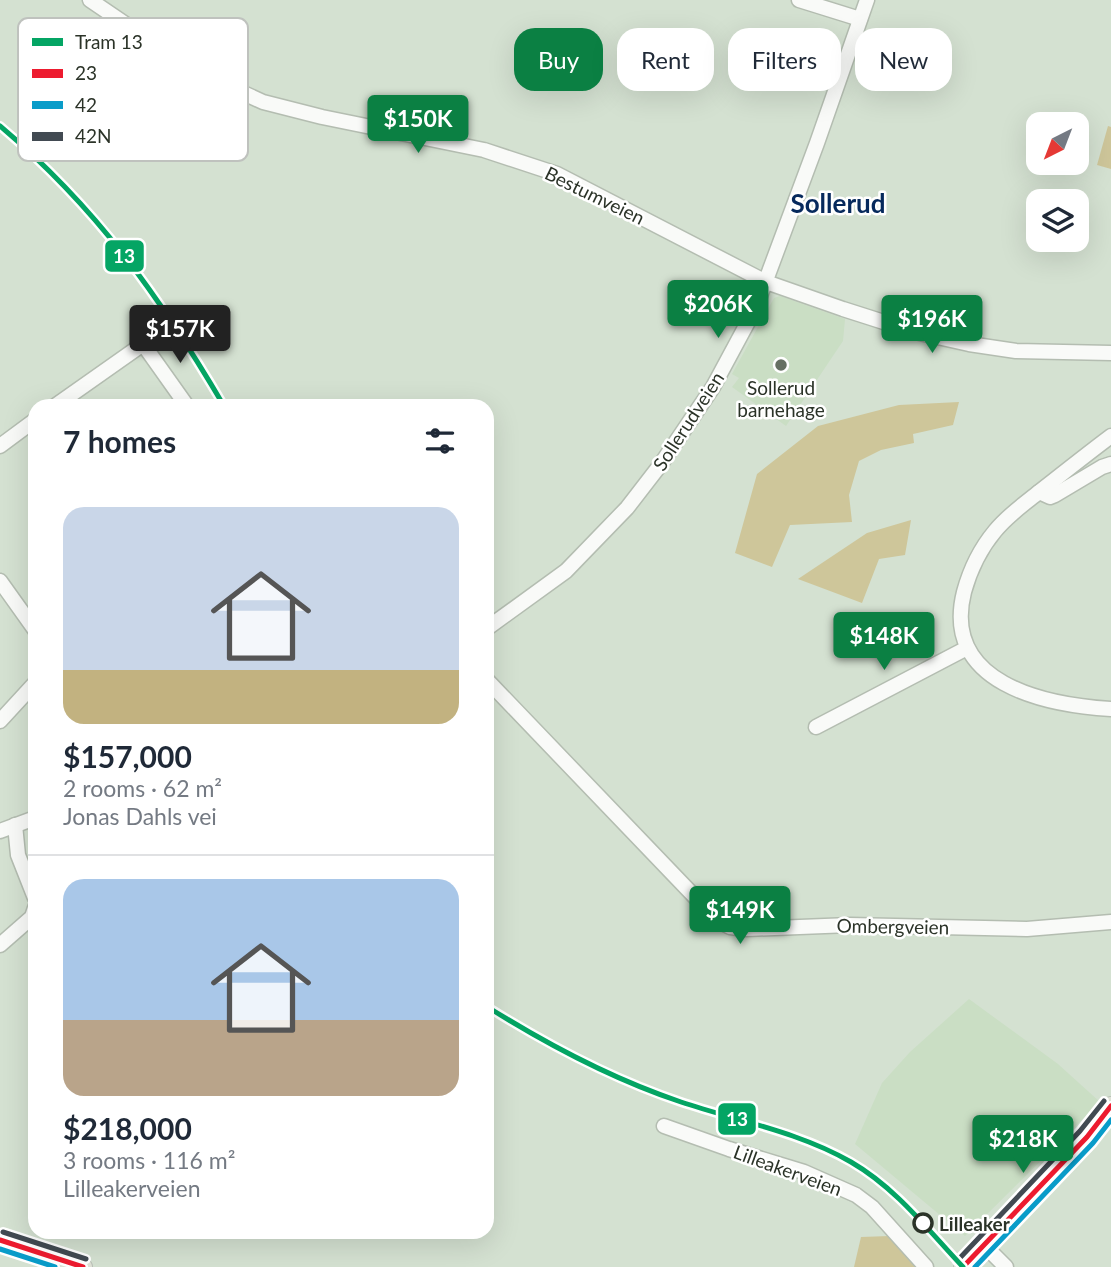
<!DOCTYPE html>
<html lang="en">
<head>
<meta charset="utf-8">
<style>
	:root { --surface:#fff; --page:#f2f2f3; --text:#1f2937; --muted:#747a83; --line:#e0e1e3; --accent:#0b8043 }
	body { margin:0; font-family:Lato,sans-serif; background:var(--page); color:var(--text); height:100vh; display:flex; flex-direction:column; font-size:26px; white-space:nowrap }
	* { box-sizing:border-box; margin:0 }
	p { font-size:23px; color:var(--muted) }
	.icon { flex:none; width:38px; height:38px; fill:none; stroke:currentColor; stroke-width:2; stroke-linecap:round; stroke-linejoin:round }
	.map { position:relative; flex:1; overflow:hidden }
	.drawer { position:absolute; left:28px; top:399px; width:466px; height:840px; display:flex; flex-direction:column; background:var(--surface); border-radius:21px; box-shadow:0 7px 28px #0002 }
	.drawer>* { flex:none }
	.hud { position:absolute; left:514px; top:28px; width:490px; height:63px; display:flex; gap:14px }
	.needle { width:46px; rotate:222deg }
	.controls { position:absolute; left:1026px; top:112px; display:grid; gap:14px }
	.controls a { display:grid; place-items:center; width:63px; height:63px; border-radius:14px; background:var(--surface); box-shadow:0 7px 28px #0002; font-size:35px }
	.price { position:absolute; translate:-50% -60px; padding:0 16px; border-radius:7px; background:var(--accent); color:#fff; font-size:23px; line-height:46px; filter:drop-shadow(0 2px 4px #0008) }
	.price::after { content:''; position:absolute; left:50%; top:42px; width:21px; height:16px; margin-left:-10px; background:inherit; clip-path:polygon(0 0,100% 0,50% 100%) }
	.price.on { background:#222; color:#fff }
	ul { padding:0; list-style:none }
	li { display:grid; align-content:center; gap:14px; height:371px; padding:0 35px }
	li+li { border-top:2px solid var(--line) }
	li span { display:grid; place-items:center; height:217px; border-radius:21px; color:#555 }
	li>.icon { margin-inline-start:auto }
	span .icon { width:126px; height:126px; fill:#fffc; stroke-width:1 }
	li b { font-size:30px }
	h2 { display:flex; justify-content:space-between; align-items:center; height:84px; padding:0 35px; font-size:30px }
	.chip { padding:0 24px; border-radius:21px; background:var(--surface); box-shadow:0 7px 28px #0002; font-size:24px; line-height:63px }
	.chip.on { background:var(--accent); color:#fff }
	.map>svg:first-child { display:block }
	.built { fill:#cadec4 }
	.green { fill:#cec69a }
	.lines { fill:none; stroke-linecap:round; stroke-linejoin:round }
	.minor-casing { stroke:#b4bdb1; stroke-width:17 }
	.major-casing { stroke:#bac0b8; stroke-width:20 }
	.minor { stroke:#f9faf8; stroke-width:14 }
	.major { stroke:#dfe2d6; stroke-width:18 }
	.bus-1-casing { stroke:#fff; stroke-width:10 }
	.bus-2-casing { stroke:#fff; stroke-width:10 }
	.bus-3-casing { stroke:#fff; stroke-width:10 }
	.bus-1 { stroke:#ed1b2f; stroke-width:5 }
	.bus-2 { stroke:#099cc9; stroke-width:5 }
	.bus-3 { stroke:#424a52; stroke-width:5 }
	.tram-1-casing { stroke:#fff; stroke-width:10 }
	.tram-1 { stroke:#04a564; stroke-width:5 }
	.poi-dot { fill:#667063; stroke:#fff; stroke-width:2.5 }
	.stop-dot { fill:#fff; stroke:#2b3328; stroke-width:3.5 }
	.labels { text-anchor:middle; dominant-baseline:central; stroke-width:5; stroke-linejoin:round; paint-order:stroke }
	.street-label { font-size:19px; fill:#2b3328; stroke:#fff }
	.poi-label { font-size:19px; fill:#2b3328; stroke:#fff }
	.stop-label { font-size:19px; font-weight:bold; fill:#2b3328; stroke:#fff; text-anchor:start }
	.district-label { font-size:26px; font-weight:bold; fill:#06295c; stroke:#fff }
	.key { fill:#fff; stroke:#bfc2be; stroke-width:2 }
	.key-label { font-size:19px; fill:#2b3328 }
	.line-badge { stroke:#fff; stroke-width:2.5 }
	.badge-label { font-size:19px; text-anchor:middle; font-weight:bold; fill:#fff }
</style>
</head>
<body>
<div class="map">
<svg width="1111" height="1267" viewBox="0 0 1111 1267">
	<rect width="100%" height="100%" fill="#d4e1d1"/>
	<g class="built">
		<polygon points="780,296 845,319 843,341 786,426 732,387 739,378 732,374 774,298"/>
		<polygon points="969,999 1058,1064 1100,1102 965,1236 855,1144 882,1083 910,1052"/>
	</g>
	<g class="green">
		<polygon points="1108,126 1111,127 1111,169 1097,165"/>
		<polygon points="959,402 953,425 913,434 914,443 881,450 859,461 849,495 852,522 790,525 772,567 735,553 757,474 818,426 899,405"/>
		<polygon points="911,520 905,555 879,559 862,603 798,579 867,533"/>
		<polygon points="890,1236 918,1267 854,1267 861,1237"/>
	</g>
	<g class="lines">
		<defs>
			<g id="minor">
				<polyline points="90,0 193,70 263,102 322,117 484,150 557,174 766,282 843,309 915,332 969,344 1016,351 1111,353"/>
				<polyline points="799,0 860,19"/>
				<polyline points="55,406 143,344 187,406"/>
				<path d="M1111,436C1087,454 1063,473 1039,492C1024,504 1008,515 995,531C980,549 970,570 964,592C941,683 1044,705 1111,709"/>
				<polyline points="0,446 35,420"/>
				<polyline points="1039,492 1050,497 1055,495 1102,467 1111,464"/>
				<polyline points="0,581 35,630"/>
				<polyline points="486,629 566,571 627,508 661,464 713,387 756,307 817,143 867,0"/>
				<polyline points="486,679 718,921 730,927 746,929 850,925 1027,929 1111,922"/>
				<polyline points="0,721 35,683"/>
				<polyline points="816,727 967,648"/>
				<polyline points="15,825 18,855 35,898"/>
				<polyline points="0,831 35,818"/>
				<polyline points="0,945 32,917 35,908"/>
				<polyline points="664,1126 729,1149 804,1172 856,1195 872,1207 926,1267"/>
				<polyline points="984,1245 1006,1267"/>
			</g>
			<g id="major">
				<polyline points="0,1240 83,1267"/>
				<polyline points="963,1267 1087,1137 1111,1106"/>
			</g>
		</defs>
		<use href="#minor" class="minor-casing"/>
		<use href="#major" class="major-casing"/>
		<use href="#minor" class="minor"/>
		<use href="#major" class="major"/>
		<defs>
			<g id="bus-1">
				<polyline points="0,1240 83,1267"/>
				<polyline points="963,1267 1087,1137 1111,1106"/>
			</g>
			<g id="bus-2">
				<polyline points="0,1249 55,1267"/>
				<polyline points="975,1267 1093,1143 1111,1120"/>
			</g>
			<g id="bus-3">
				<polyline points="3,1232 86,1259"/>
				<polyline points="957,1261 1080,1131 1104,1101"/>
			</g>
		</defs>
		<use href="#bus-1" class="bus-1-casing"/>
		<use href="#bus-2" class="bus-2-casing"/>
		<use href="#bus-3" class="bus-3-casing"/>
		<use href="#bus-1" class="bus-1"/>
		<use href="#bus-2" class="bus-2"/>
		<use href="#bus-3" class="bus-3"/>
		<defs>
			<g id="tram-1">
				<path d="M0,126C97,208 160,297 224,406"/>
				<path d="M486,1006C548,1045 612,1079 681,1102C738,1121 799,1132 851,1162C896,1188 928,1230 963,1267"/>
			</g>
		</defs>
		<use href="#tram-1" class="tram-1-casing"/>
		<use href="#tram-1" class="tram-1"/>
	</g>
	<circle class="poi-dot" cx="781" cy="365" r="7"/>
	<circle class="stop-dot" cx="923" cy="1223" r="9"/>
	<g class="labels">
		<g class="street-label">
			<text transform="translate(595 195) rotate(26)">Bestumveien</text>
			<text transform="translate(688 421) rotate(-57)">Sollerudveien</text>
			<text transform="translate(893 926) rotate(1)">Ombergveien</text>
			<text transform="translate(788 1170) rotate(20)">Lilleakerveien</text>
		</g>
		<g class="poi-label">
			<text x="781" y="387">Sollerud<tspan x="781" dy="22">barnehage</tspan></text>
		</g>
		<g class="stop-label">
			<text x="939" y="1223">Lilleaker</text>
		</g>
		<g class="district-label">
			<text x="838" y="203">Sollerud</text>
		</g>
	</g>
	<rect x="18" y="18" width="230" height="143" rx="10" class="key"/>
	<rect x="32" y="38" width="31" height="8" fill="#04a564"/>
	<rect x="32" y="69" width="31" height="9" fill="#ed1b2f"/>
	<rect x="32" y="101" width="31" height="8" fill="#099cc9"/>
	<rect x="32" y="132" width="31" height="9" fill="#424a52"/>
	<g class="key-label">
		<text x="75" y="49">Tram 13</text>
		<text x="75" y="80">23</text>
		<text x="75" y="112">42</text>
		<text x="75" y="143">42N</text>
	</g>
	<g class="line-badge">
		<rect x="104" y="239" width="41" height="34" rx="7" fill="#04a564"/>
		<rect x="717" y="1102" width="40" height="34" rx="7" fill="#04a564"/>
	</g>
	<g class="badge-label">
		<text x="124" y="263">13</text>
		<text x="737" y="1126">13</text>
	</g>
</svg>
<div class="controls">
<a><svg class="needle" viewBox="-14 -14 28 28"><path d="M0-13l5 13h-10z" fill="#e53935"/><path d="M0 13l5-13h-10z" fill="#747a83"/></svg></a>
<a><svg class="icon" aria-label="layers" viewBox="0 0 24 24"><path d="M12 4l9 5-9 5-9-5zM3 14l9 5 9-5"/></svg></a>
</div>
<b class="price" style="left:418px;top:155px">$150K</b>
<b class="price" style="left:718px;top:340px">$206K</b>
<b class="price" style="left:932px;top:355px">$196K</b>
<b class="price on" style="left:180px;top:365px">$157K</b>
<b class="price" style="left:884px;top:672px">$148K</b>
<b class="price" style="left:740px;top:946px">$149K</b>
<b class="price" style="left:1023px;top:1175px">$218K</b>
<div class="hud">
<a class="chip on">Buy</a>
<a class="chip">Rent</a>
<a class="chip">Filters</a>
<a class="chip">New</a>
</div>
<section class="drawer">
<h2>7 homes<svg class="icon" aria-label="filters" viewBox="0 0 24 24"><path d="M4 7h16M4 17h16"/><circle cx="9" cy="7" r="2"/><circle cx="15" cy="17" r="2"/></svg></h2>
<ul>
<li><span style="background:linear-gradient(#c9d6e8 75%,#c2b280 0)"><svg class="icon" aria-label="home" viewBox="0 0 24 24"><path d="M3 11l9-7 9 7M6 9v11h12V9"/></svg></span><div><b>$157,000</b><p>2 rooms · 62 m²</p><p>Jonas Dahls vei</p></div></li>
<li><span style="background:linear-gradient(#a9c7e8 65%,#b9a48a 0)"><svg class="icon" aria-label="home" viewBox="0 0 24 24"><path d="M3 11l9-7 9 7M6 9v11h12V9"/></svg></span><div><b>$218,000</b><p>3 rooms · 116 m²</p><p>Lilleakerveien</p></div></li>
</ul>
</section>
</div>
</body>
</html>
